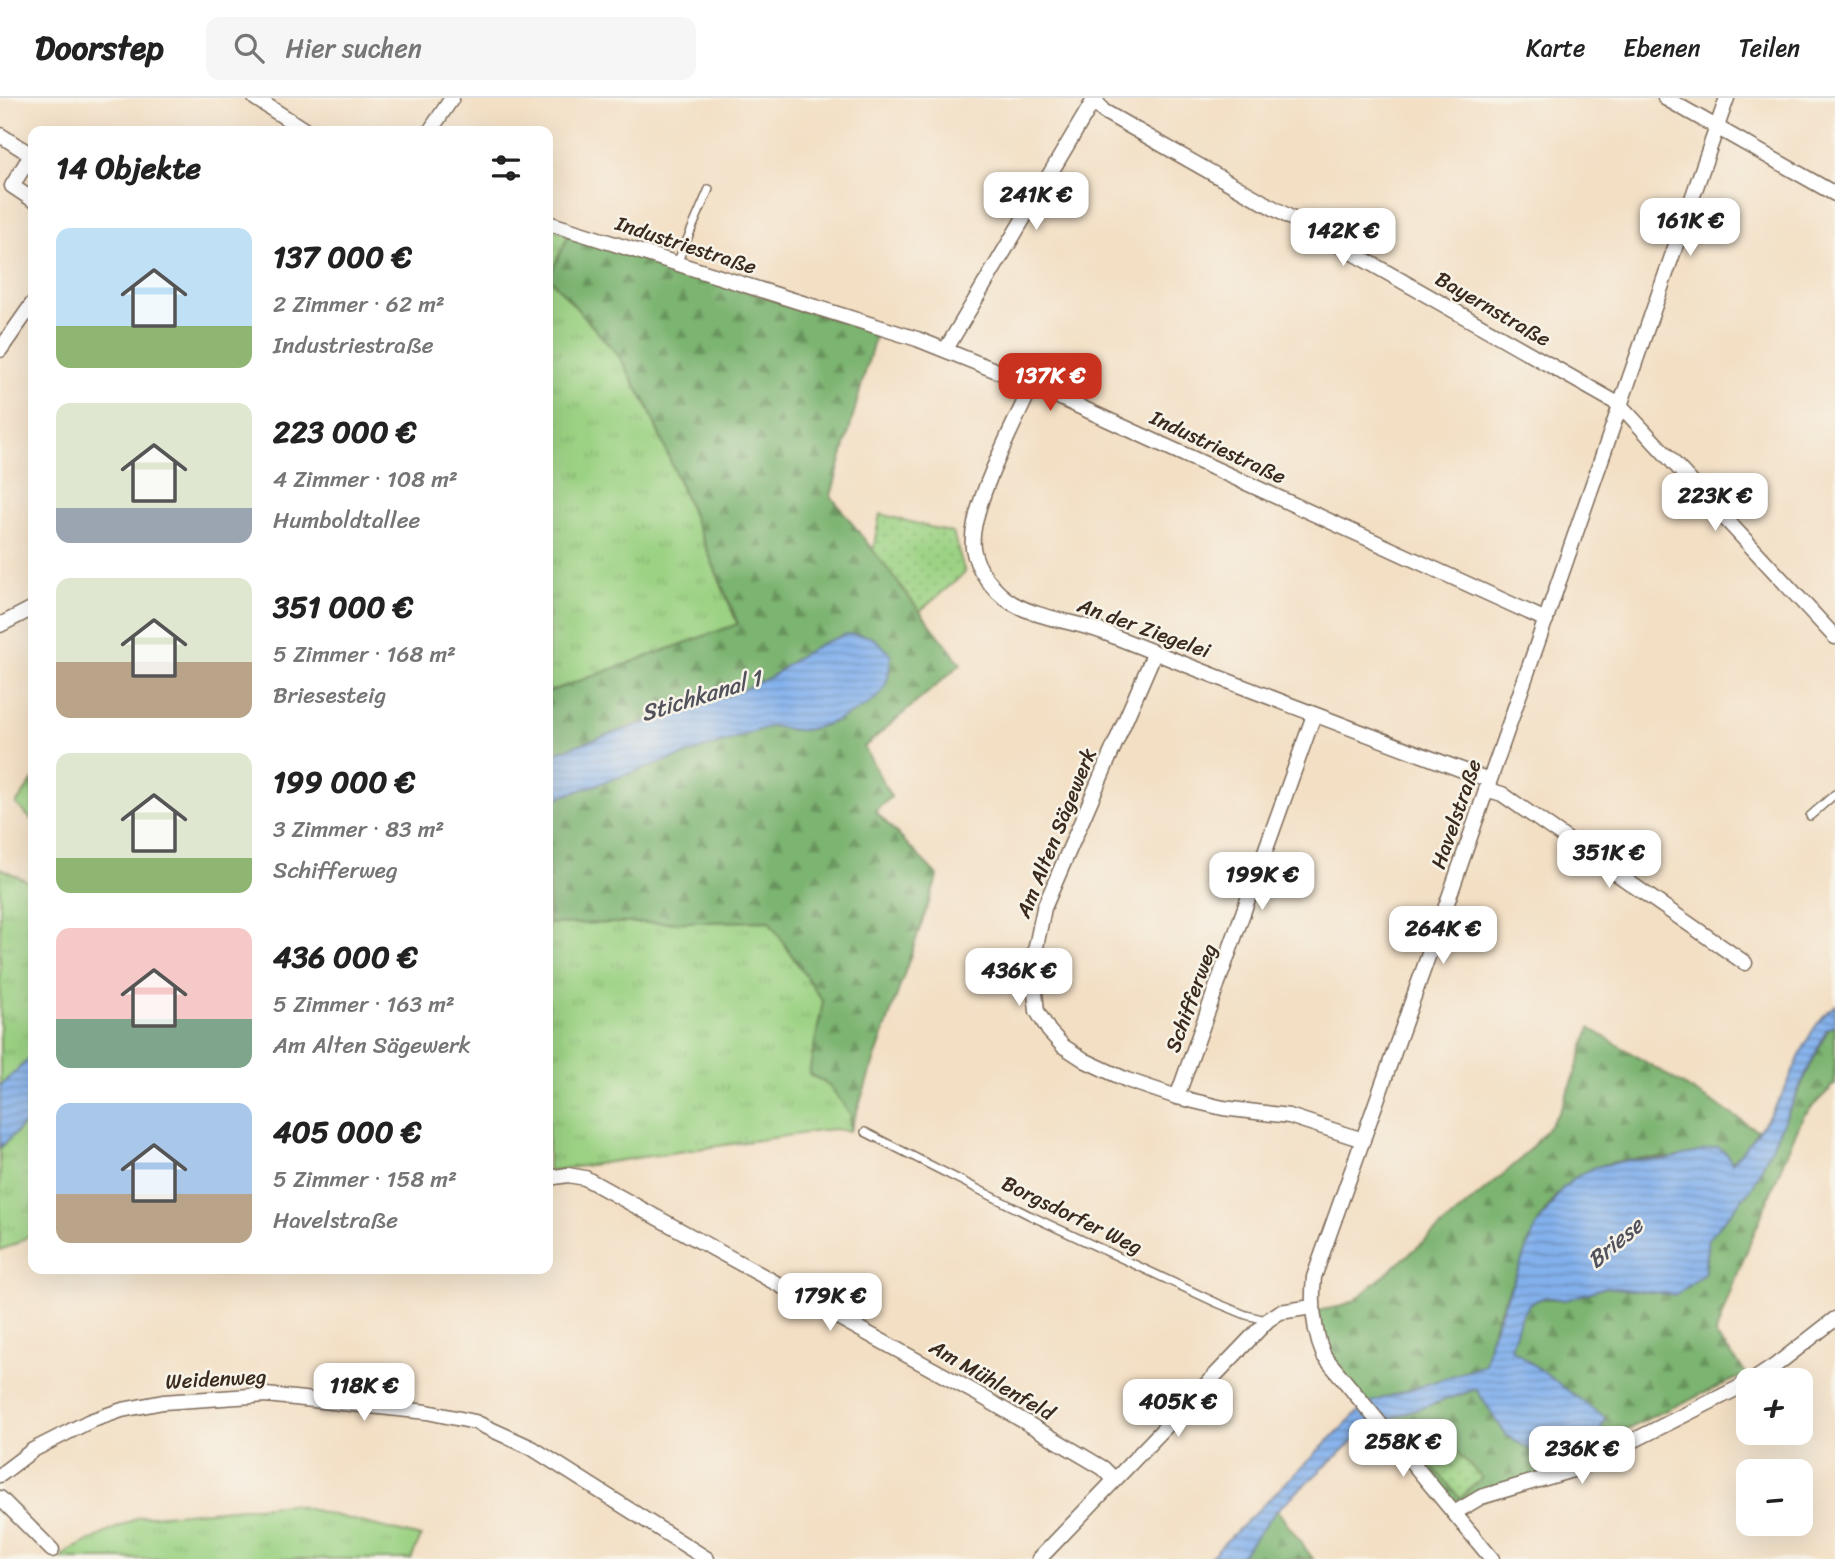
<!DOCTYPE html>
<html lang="de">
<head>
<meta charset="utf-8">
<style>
	:root { --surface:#fff; --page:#f6f6f6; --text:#222; --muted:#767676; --line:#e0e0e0; --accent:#c8321e }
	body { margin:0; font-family:Sriracha,sans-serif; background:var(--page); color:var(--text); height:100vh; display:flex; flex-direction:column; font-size:26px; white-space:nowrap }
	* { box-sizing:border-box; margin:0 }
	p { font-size:23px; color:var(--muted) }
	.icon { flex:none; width:38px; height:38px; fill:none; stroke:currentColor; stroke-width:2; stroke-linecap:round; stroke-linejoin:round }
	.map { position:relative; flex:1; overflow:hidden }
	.details { position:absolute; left:28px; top:28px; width:525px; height:1148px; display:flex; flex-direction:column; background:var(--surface); border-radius:14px; box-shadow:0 7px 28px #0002 }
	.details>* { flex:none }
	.controls { position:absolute; left:1736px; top:1270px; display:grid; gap:14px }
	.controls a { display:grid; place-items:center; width:77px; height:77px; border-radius:14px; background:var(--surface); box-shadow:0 7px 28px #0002; font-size:35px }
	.price { position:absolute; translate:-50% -60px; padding:0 16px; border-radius:14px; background:#fff; color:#222; font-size:23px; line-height:46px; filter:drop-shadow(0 2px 4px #0008) }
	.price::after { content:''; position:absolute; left:50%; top:42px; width:21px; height:16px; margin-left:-10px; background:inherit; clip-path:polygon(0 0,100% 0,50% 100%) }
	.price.active { background:var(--accent); color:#fff }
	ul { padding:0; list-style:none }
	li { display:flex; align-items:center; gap:21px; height:175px; padding:0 28px }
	li span { display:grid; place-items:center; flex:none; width:196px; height:140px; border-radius:14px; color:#555 }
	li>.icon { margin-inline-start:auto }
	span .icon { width:84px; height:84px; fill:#fffc; stroke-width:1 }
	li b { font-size:30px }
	h2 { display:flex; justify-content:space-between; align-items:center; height:84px; padding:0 28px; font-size:30px }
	header { display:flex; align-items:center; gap:42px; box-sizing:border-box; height:98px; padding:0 35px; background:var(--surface); border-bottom:2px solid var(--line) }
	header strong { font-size:33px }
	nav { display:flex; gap:38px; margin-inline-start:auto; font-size:24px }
	.search { width:490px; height:63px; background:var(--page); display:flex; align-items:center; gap:18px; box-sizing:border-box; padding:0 24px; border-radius:14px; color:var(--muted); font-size:26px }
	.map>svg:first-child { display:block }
	.grass { fill:url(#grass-tufts); stroke:#6b7e50; stroke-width:2 }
	.forest { fill:url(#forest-firs); stroke:#5c6f48; stroke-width:2 }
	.park { fill:url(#park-dots); stroke:#6b7e50; stroke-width:2 }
	.water { fill:url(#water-rules); stroke:#5f6e86; stroke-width:2 }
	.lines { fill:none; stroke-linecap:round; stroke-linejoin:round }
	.lane-casing { stroke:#7b6958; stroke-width:10 }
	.street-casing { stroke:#7b6958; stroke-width:17 }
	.lane { stroke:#fff; stroke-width:7 }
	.street { stroke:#fff; stroke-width:14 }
	.labels { text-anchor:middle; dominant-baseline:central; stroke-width:5; stroke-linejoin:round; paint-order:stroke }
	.street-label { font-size:21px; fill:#3b2a1e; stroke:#f7f3e8 }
	.water-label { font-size:23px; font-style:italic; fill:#51525c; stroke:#f7f3e8 }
</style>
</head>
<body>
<header>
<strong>Doorstep</strong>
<div class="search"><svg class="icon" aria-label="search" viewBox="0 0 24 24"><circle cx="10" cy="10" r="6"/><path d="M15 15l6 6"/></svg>Hier suchen</div>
<nav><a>Karte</a><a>Ebenen</a><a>Teilen</a></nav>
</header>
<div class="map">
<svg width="1835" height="1461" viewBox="0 0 1835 1461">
	<defs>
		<pattern id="grass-tufts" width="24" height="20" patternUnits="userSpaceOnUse" patternTransform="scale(1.75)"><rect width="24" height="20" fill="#9bd283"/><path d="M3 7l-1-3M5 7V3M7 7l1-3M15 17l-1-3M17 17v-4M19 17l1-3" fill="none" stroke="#86b471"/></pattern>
		<pattern id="forest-firs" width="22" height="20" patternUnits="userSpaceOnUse" patternTransform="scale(1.75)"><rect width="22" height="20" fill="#7cb471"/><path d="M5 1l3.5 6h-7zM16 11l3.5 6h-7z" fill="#67935c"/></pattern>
		<pattern id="park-dots" width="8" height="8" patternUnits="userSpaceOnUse" patternTransform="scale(1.75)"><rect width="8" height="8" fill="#9bd283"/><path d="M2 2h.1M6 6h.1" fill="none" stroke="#86b471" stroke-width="1.8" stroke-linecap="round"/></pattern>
		<pattern id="water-rules" width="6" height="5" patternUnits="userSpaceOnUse" patternTransform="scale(1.75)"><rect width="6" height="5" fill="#83b1ed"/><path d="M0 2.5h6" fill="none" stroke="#6c90bf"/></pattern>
	</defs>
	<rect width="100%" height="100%" fill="#f7f3e8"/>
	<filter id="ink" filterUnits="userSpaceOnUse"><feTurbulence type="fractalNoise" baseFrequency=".0143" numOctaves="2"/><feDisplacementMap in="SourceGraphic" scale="14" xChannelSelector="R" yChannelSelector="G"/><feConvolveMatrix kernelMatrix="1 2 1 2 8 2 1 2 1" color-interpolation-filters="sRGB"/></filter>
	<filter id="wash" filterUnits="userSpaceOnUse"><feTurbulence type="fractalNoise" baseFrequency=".00686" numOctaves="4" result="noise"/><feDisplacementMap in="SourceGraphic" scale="28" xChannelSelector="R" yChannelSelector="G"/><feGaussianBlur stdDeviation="1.57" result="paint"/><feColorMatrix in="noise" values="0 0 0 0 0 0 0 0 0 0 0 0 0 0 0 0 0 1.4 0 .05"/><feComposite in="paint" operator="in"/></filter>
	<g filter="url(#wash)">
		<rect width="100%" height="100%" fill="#f3dfc4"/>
		<g class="grass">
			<polygon points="548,129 569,136 549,179 619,258 648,309 738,527 548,594"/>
			<polygon points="33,682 33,723 16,706"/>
			<polygon points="0,770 33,786 33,957 0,988"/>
			<polygon points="769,823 823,904 809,976 829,987 851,1017 850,1033 833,1031 548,1073 548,826"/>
			<polygon points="33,1018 33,1134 18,1145 0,1152 0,1050"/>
			<polygon points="289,1406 421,1439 411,1461 60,1461 70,1452 139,1419"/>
		</g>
		<g class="forest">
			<polygon points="569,136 876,235 831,398 961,566 864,649 891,699 875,713 938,778 850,1033 851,1017 829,987 809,976 823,904 769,823 548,826 548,703 771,628 784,629 823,545 798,559 771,579 739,593 548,657 548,594 738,526 648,309 619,258 549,179"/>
			<polygon points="1835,926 1835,986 1804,1017 1793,1040 1732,1189 1715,1237 1747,1276 1651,1319 1611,1341 1561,1374 1456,1411 1380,1323 1477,1291 1506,1337 1536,1355 1597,1338 1606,1321 1511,1250 1521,1218 1530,1205 1545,1199 1566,1202 1606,1189 1676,1197 1704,1176 1708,1141 1753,1088 1828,931"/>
			<path d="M1590,930L1757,1032L1748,1048L1731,1065C1678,1060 1603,1049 1562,1091C1542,1112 1531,1140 1521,1166C1511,1189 1495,1217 1490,1241C1488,1250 1488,1258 1485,1267L1366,1306L1327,1256L1316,1213L1343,1208L1355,1202L1519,1063L1543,1036L1559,1014L1572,985Z"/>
			<polygon points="1277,1412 1313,1461 1238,1461"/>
		</g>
		<g class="park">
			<polygon points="880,416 953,435 965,475 920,513 873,452"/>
			<polygon points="1414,1327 1439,1335 1482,1380 1460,1400 1405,1336"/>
		</g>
		<g class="water">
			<path d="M847,536C870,536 876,539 891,557C890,570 889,583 882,594C869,611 819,633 798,632C789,632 780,629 771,628L548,703V657L739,593L771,579L798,559L823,545Z"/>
			<path d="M1835,907V926L1827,931L1753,1088L1708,1141L1704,1176L1676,1197L1606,1189L1566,1202L1545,1199L1530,1205L1521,1218L1511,1250L1606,1321L1597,1338L1536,1355L1506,1337L1476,1291L1370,1328L1277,1412L1238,1461H1208L1366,1306L1485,1267L1490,1240L1535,1131L1561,1092L1576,1079L1595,1069L1629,1062H1665L1718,1049L1727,1056L1732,1065C1749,1046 1771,1017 1783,995C1799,964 1807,929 1835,907Z"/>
			<polygon points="33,957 33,1018 0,1050 0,988"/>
		</g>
	</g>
	<g filter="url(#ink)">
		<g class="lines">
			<defs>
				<g id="lane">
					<polyline points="677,165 709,91"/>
					<polyline points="1810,718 1835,696"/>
					<polyline points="865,1034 1029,1117 1217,1205 1246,1217 1266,1222"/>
				</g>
				<g id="street">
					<polyline points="255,0 306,33"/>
					<polyline points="1094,0 1103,13 1620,307 1835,539"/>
					<polyline points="1665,0 1835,96"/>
					<polyline points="430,33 452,0"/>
					<polyline points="0,37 33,58"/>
					<polyline points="31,57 12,88 33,102"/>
					<polyline points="548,125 917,241 1032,287 1546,522"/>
					<polyline points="946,251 1095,0"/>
					<polyline points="0,252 33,205"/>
					<path d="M1032,287C1015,325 968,412 973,450C976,471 994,494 1012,505C1040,521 1074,523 1103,534C1231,585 1360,634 1489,682"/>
					<polyline points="0,527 33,510"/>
					<polyline points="1154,556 1044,810 1032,868 1037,913 1049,933 1063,948 1086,963 1127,982 1177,999 1223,1010 1289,1018 1363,1042"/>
					<polyline points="1486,691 1502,696 1745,865"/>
					<polyline points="1177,999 1314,617"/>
					<polyline points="548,1080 568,1077 585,1080 976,1295 1103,1370 1114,1381"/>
					<polyline points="1752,1283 1776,1267 1835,1221"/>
					<polyline points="0,1377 33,1352 90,1323 122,1312 163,1304 266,1297 427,1314 475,1324 532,1350 707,1461"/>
					<polyline points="0,1400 52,1452"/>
					<polyline points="1454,1415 1481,1399 1579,1370 1748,1285"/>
					<polyline points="1039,1461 1268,1222 1280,1214 1312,1209"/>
					<path d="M1492,1461L1324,1258C1313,1232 1311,1207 1314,1179L1446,808L1727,0"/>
				</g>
			</defs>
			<use href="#lane" class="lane-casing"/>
			<use href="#street" class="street-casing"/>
			<use href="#lane" class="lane"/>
			<use href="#street" class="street"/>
		</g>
	</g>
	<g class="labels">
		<g class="street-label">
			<text transform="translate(686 147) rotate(18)">Industriestraße</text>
			<text transform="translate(1493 211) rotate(30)">Bayernstraße</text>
			<text transform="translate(1218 349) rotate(25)">Industriestraße</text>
			<text transform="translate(1144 530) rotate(20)">An der Ziegelei</text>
			<text transform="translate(1456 716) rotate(-71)">Havelstraße</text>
			<text transform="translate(1056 735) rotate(-68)">Am Alten Sägewerk</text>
			<text transform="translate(1191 900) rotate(-70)">Schifferweg</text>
			<text transform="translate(1072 1117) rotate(26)">Borgsdorfer Weg</text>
			<text transform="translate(216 1281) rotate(-3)">Weidenweg</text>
			<text transform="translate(992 1282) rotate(30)">Am Mühlenfeld</text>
		</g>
		<g class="water-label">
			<text transform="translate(701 598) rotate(-17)">Stichkanal 1</text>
			<text transform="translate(1615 1145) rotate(-40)">Briese</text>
		</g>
	</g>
</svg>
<div class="controls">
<a>+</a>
<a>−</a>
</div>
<b class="price" style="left:1036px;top:134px">241K €</b>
<b class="price" style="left:1690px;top:160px">161K €</b>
<b class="price" style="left:1343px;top:170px">142K €</b>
<b class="price active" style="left:1050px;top:315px">137K €</b>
<b class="price" style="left:1715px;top:435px">223K €</b>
<b class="price" style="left:1609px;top:792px">351K €</b>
<b class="price" style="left:1262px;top:814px">199K €</b>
<b class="price" style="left:1443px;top:868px">264K €</b>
<b class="price" style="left:1019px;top:910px">436K €</b>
<b class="price" style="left:830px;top:1235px">179K €</b>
<b class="price" style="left:364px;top:1325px">118K €</b>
<b class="price" style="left:1178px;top:1341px">405K €</b>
<b class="price" style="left:1403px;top:1381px">258K €</b>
<b class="price" style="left:1582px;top:1388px">236K €</b>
<section class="details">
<h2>14 Objekte<svg class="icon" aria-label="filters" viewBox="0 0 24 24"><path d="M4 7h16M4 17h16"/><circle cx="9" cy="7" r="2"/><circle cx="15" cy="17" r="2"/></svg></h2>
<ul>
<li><span style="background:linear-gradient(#bfe0f5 70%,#8fb573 0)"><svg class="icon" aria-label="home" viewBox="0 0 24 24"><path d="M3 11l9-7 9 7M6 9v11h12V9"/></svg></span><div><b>137 000 €</b><p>2 Zimmer · 62 m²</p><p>Industriestraße</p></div></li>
<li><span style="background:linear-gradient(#dfe7d0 75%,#9aa5b1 0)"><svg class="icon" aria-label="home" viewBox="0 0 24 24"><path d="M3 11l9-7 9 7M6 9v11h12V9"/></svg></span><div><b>223 000 €</b><p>4 Zimmer · 108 m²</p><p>Humboldtallee</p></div></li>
<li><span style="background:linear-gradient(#dfe7d0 60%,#b9a48a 0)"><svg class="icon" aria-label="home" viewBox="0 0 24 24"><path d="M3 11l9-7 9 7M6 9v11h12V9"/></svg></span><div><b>351 000 €</b><p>5 Zimmer · 168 m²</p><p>Briesesteig</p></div></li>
<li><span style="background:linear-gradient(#dfe7d0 75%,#8fb573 0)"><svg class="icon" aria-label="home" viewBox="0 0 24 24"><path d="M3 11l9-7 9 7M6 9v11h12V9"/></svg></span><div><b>199 000 €</b><p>3 Zimmer · 83 m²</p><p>Schifferweg</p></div></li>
<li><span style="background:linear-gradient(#f6c9c9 65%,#7fa58c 0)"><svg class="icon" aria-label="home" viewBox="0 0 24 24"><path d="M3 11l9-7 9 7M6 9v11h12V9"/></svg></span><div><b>436 000 €</b><p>5 Zimmer · 163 m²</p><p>Am Alten Sägewerk</p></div></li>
<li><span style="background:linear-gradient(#a9c7e8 65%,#b9a48a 0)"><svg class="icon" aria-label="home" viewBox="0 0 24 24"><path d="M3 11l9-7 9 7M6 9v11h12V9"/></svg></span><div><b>405 000 €</b><p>5 Zimmer · 158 m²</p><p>Havelstraße</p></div></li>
</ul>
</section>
</div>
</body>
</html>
